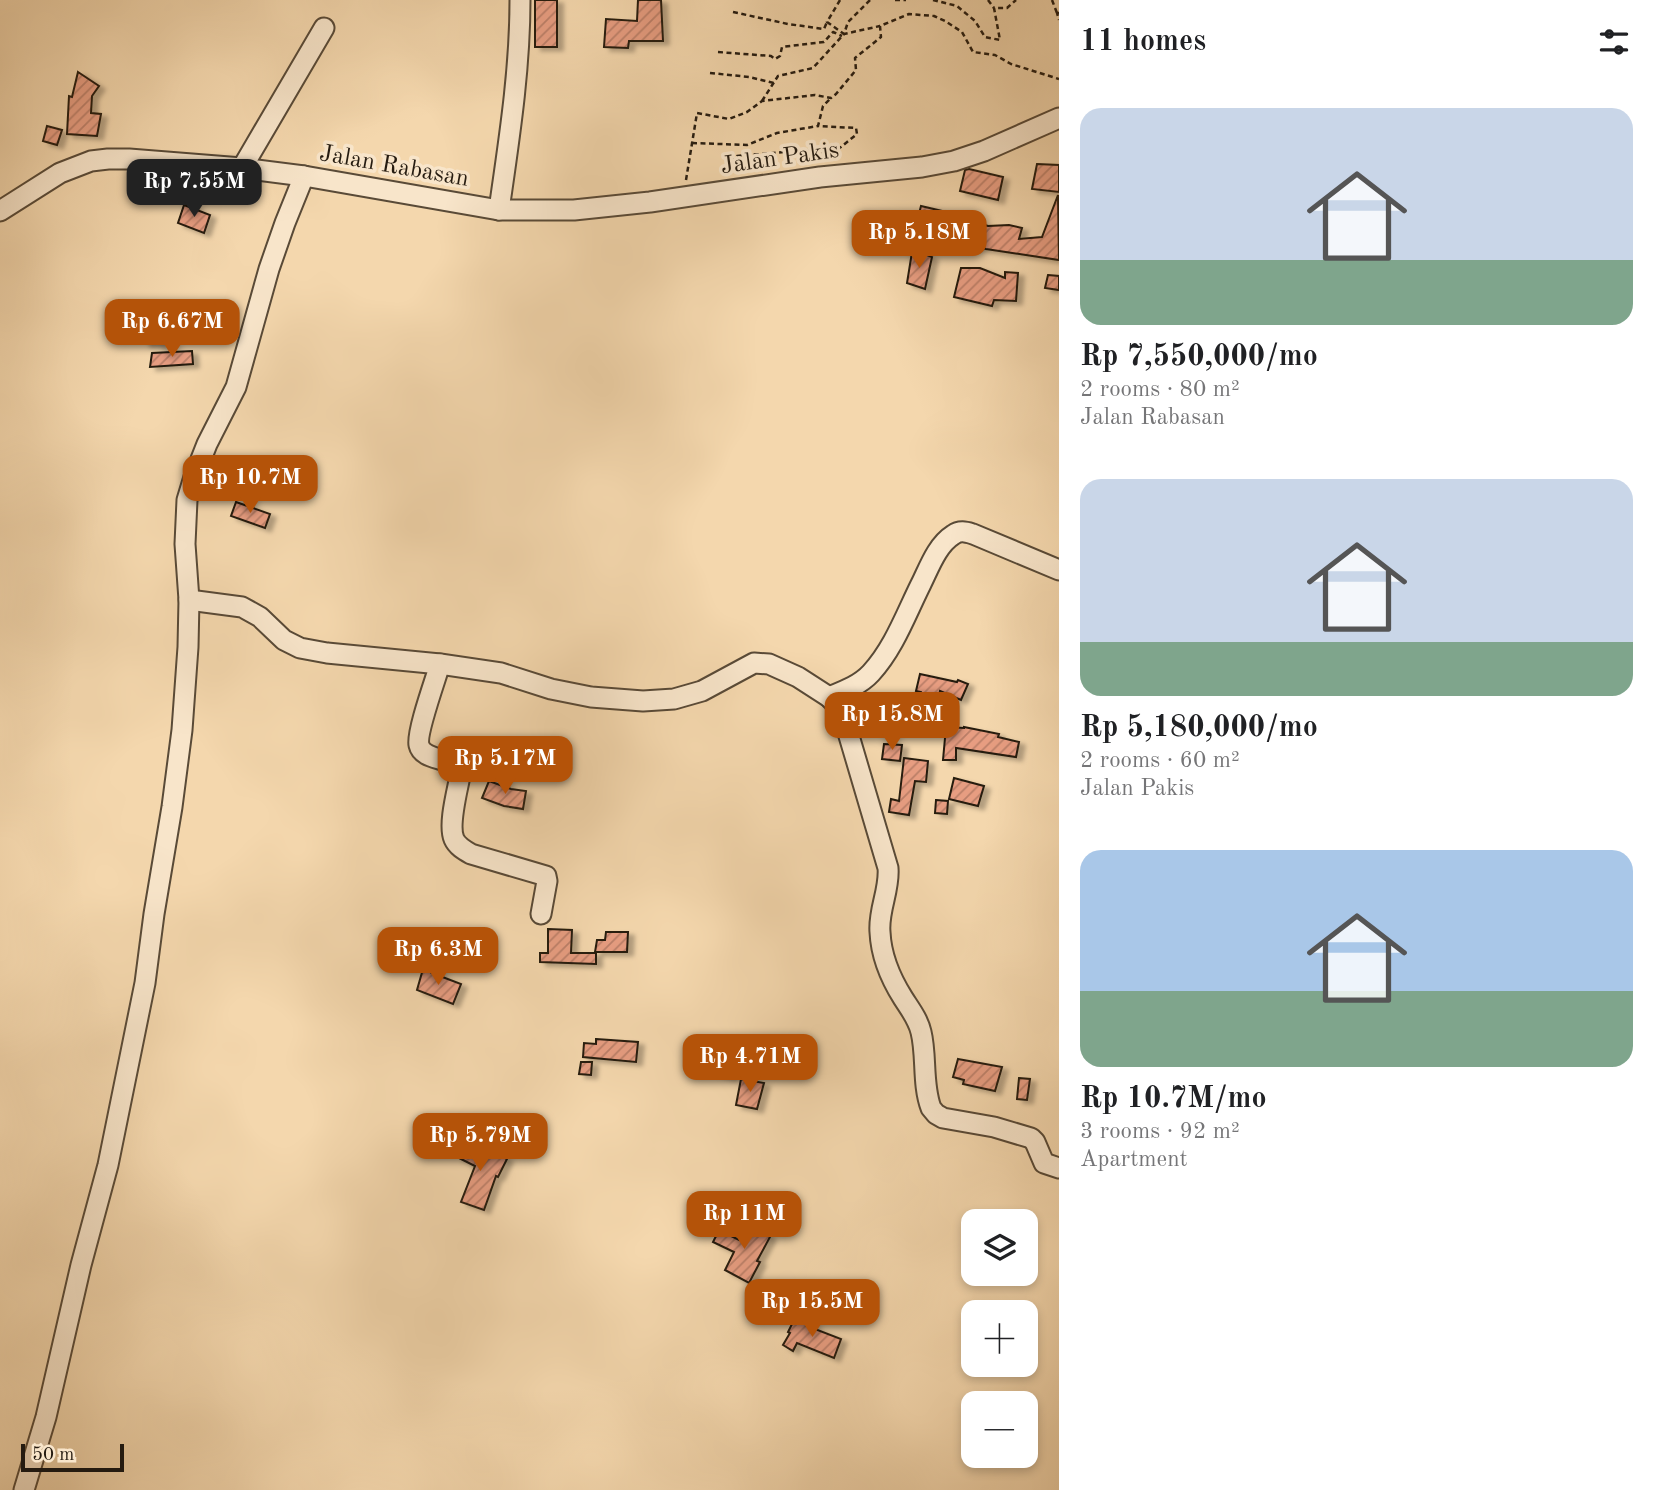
<!DOCTYPE html>
<html lang="en">
<head>
<meta charset="utf-8">
<style>
	:root { --surface:#fff; --page:#f6f6f6; --text:#202124; --muted:#757577; --accent:#b45309 }
	body { margin:0; font-family:"Old Standard TT",serif; background:var(--page); color:var(--text); height:100vh; display:flex; flex-direction:column; font-size:26px; white-space:nowrap }
	* { box-sizing:border-box; margin:0 }
	p { font-size:23px; color:var(--muted) }
	.icon { flex:none; width:38px; height:38px; fill:none; stroke:currentColor; stroke-width:2; stroke-linecap:round; stroke-linejoin:round }
	.map { position:relative; flex:1; overflow:hidden }
	.panel { display:flex; flex-direction:column; background:var(--surface); width:595px }
	.panel>* { flex:none }
	.tools { position:absolute; left:961px; top:1209px; display:grid; gap:14px }
	.tools a { display:grid; place-items:center; width:77px; height:77px; border-radius:14px; background:var(--surface); box-shadow:0 4px 10px #0003; font-size:35px }
	.scale { position:absolute; left:21px; bottom:18px; width:103px; box-sizing:border-box; padding-left:7px; border:4px solid #251b10; border-top:0; font-size:19px; line-height:24px; white-space:nowrap; color:#251b10; -webkit-text-stroke:5px #f8e5ca; paint-order:stroke }
	.price { position:absolute; translate:-50% -60px; padding:0 16px; border-radius:14px; background:var(--accent); color:#fff; font-size:23px; line-height:46px; filter:drop-shadow(0 2px 4px #0008) }
	.price::after { content:''; position:absolute; left:50%; top:42px; width:21px; height:16px; margin-left:-10px; background:inherit; clip-path:polygon(0 0,100% 0,50% 100%) }
	.price.active { background:#222; color:#fff }
	ul { padding:0; list-style:none }
	li { display:grid; align-content:center; gap:14px; height:371px; padding:0 21px }
	li span { display:grid; place-items:center; height:217px; border-radius:21px; color:#555 }
	li>.icon { margin-inline-start:auto }
	span .icon { width:126px; height:126px; fill:#fffc; stroke-width:1 }
	li b { font-size:30px }
	h2 { display:flex; justify-content:space-between; align-items:center; height:84px; padding:0 21px; font-size:30px }
	main { display:flex; flex:1; min-height:0 }
	.map>svg:first-child { display:block }
	.building { fill:url(#building-hatch); stroke:#251b10; stroke-width:2; filter:url(#shadow) }
	.lines { fill:none; stroke-linecap:round; stroke-linejoin:round }
	.minor-casing { stroke:#594a37; stroke-width:23 }
	.path { stroke:#251b10; stroke-width:2.5; stroke-dasharray:5 3.5; stroke-linecap:butt }
	.minor { stroke:#f8e5ca; stroke-width:19 }
	.labels { text-anchor:middle; dominant-baseline:central; stroke-width:7; stroke-linejoin:round; paint-order:stroke }
	.street-label { font-size:24px; fill:#251b10; stroke:#f8e5ca }
</style>
</head>
<body>
<main>
<div class="map">
<svg width="1059" height="1490" viewBox="0 0 1059 1490">
	<defs>
		<pattern id="building-hatch" width="6" height="6" patternUnits="userSpaceOnUse" patternTransform="scale(1.75)"><rect width="6" height="6" fill="#e79d81"/><path d="M-1 1l2-2M0 6l6-6M5 7l2-2" fill="none" stroke="#bb7f68"/></pattern>
		<filter id="shadow"><feDropShadow dx="6" dy="3.5" stdDeviation="2" flood-color="#0004"/></filter>
	</defs>
	<rect width="100%" height="100%" fill="#f4d7ad"/>
	<filter id="stains"><feTurbulence type="fractalNoise" baseFrequency=".00286" numOctaves="4"/><feColorMatrix values="0 0 0 0 .2 0 0 0 0 .09 0 0 0 0 .02 0 0 0 .5 -.17"/></filter>
	<radialGradient id="worn" r=".72"><stop offset=".6" stop-color="#630" stop-opacity="0"/><stop offset="1" stop-color="#630" stop-opacity=".3"/></radialGradient>
	<g class="building">
		<rect x="535" y="0" width="22" height="47"/>
		<polygon points="638,0 661,0 663,41 629,41 628,48 604,47 606,19 637,21"/>
		<polygon points="78,72 99,86 92,96 91,113 101,114 97,136 67,134 69,96 72,97"/>
		<polygon points="47,126 62,130 57,145 43,141"/>
		<polygon points="1037,164 1059,165 1059,192 1032,189"/>
		<polygon points="969,169 1003,177 998,200 960,191 965,170"/>
		<polygon points="1058,195 1059,260 986,249 958,242 959,239 915,229 921,206 959,215 958,217 988,226 1009,225 1022,228 1019,239 1042,237"/>
		<polygon points="184,205 210,215 204,233 178,223"/>
		<polygon points="912,252 922,253 932,257 925,289 907,283"/>
		<polygon points="961,268 980,268 1005,278 1005,272 1018,273 1016,301 994,300 992,306 954,297"/>
		<polygon points="1048,275 1059,276 1059,290 1045,288"/>
		<polygon points="146,313 162,314 160,344 144,343"/>
		<polygon points="192,351 193,364 150,367 152,353"/>
		<polygon points="236,502 270,514 265,528 231,516"/>
		<polygon points="920,674 957,682 958,680 968,684 961,700 940,691 939,696 933,695 935,717 923,718 921,692 916,691"/>
		<polygon points="946,727 964,728 964,727 999,734 998,737 1019,742 1016,757 956,748 956,760 943,760"/>
		<polygon points="884,744 902,745 900,761 882,759"/>
		<polygon points="513,751 524,752 523,765 512,764"/>
		<polygon points="904,758 928,761 926,782 915,781 909,815 889,812 891,799 899,801"/>
		<polygon points="954,778 984,786 978,806 949,799"/>
		<polygon points="489,781 511,789 526,791 523,809 504,806 482,798"/>
		<polygon points="936,800 948,801 947,814 935,813"/>
		<polygon points="548,929 572,930 571,953 596,953 596,964 540,962 540,953 548,953"/>
		<polygon points="606,932 628,932 627,952 595,952 597,940 605,940"/>
		<polygon points="423,969 433,972 432,973 461,984 453,1004 417,990"/>
		<polygon points="724,1037 773,1049 769,1065 734,1056 730,1077 715,1073 719,1056 722,1057"/>
		<polygon points="596,1039 638,1042 636,1062 583,1057 584,1043 596,1044"/>
		<polygon points="958,1059 1002,1067 995,1091 963,1084 964,1080 953,1077"/>
		<polygon points="581,1062 592,1062 591,1075 579,1074"/>
		<polygon points="1019,1078 1030,1079 1027,1100 1017,1099"/>
		<polygon points="741,1079 764,1083 757,1109 736,1105"/>
		<polygon points="466,1138 507,1159 498,1177 496,1176 484,1210 461,1202 475,1166 457,1157"/>
		<polygon points="747,1224 770,1237 757,1261 760,1262 749,1283 725,1270 734,1252 713,1242 719,1230 739,1240"/>
		<polygon points="795,1318 808,1324 807,1326 841,1339 834,1358 797,1343 793,1351 783,1345 790,1333 788,1332"/>
	</g>
	<g class="lines">
		<defs>
			<g id="minor">
				<polyline points="242,168 324,28"/>
				<path d="M499,210C509,140 520,71 520,0"/>
				<polyline points="0,211 60,173 91,161 108,159 129,159 242,168 304,176 499,210 574,210 650,202 820,177 922,167 954,161 984,151 1059,118"/>
				<path d="M189,600L242,607L260,617L284,640L300,648L327,653L440,664L501,673L551,689L591,697L643,701L674,699L702,691L754,663L769,664L798,677L829,697L839,707L844,719L888,868C890,890 878,910 880,932C881,955 891,979 903,998C910,1009 918,1019 921,1032C927,1056 922,1084 931,1108L936,1114L943,1118L994,1127L1031,1138L1035,1142L1044,1163L1059,1168"/>
				<path d="M440,664C436,678 416,733 419,745C423,763 458,755 460,776C457,792 448,825 454,839C457,846 464,850 471,854L546,876L547,881L541,914"/>
				<path d="M829,697C844,691 860,685 871,673C894,648 906,614 921,584C929,568 937,545 953,535C960,530 966,532 973,534L1059,570"/>
				<polyline points="24,1490 46,1417 81,1265 108,1165 145,983 154,914 172,807 182,730 188,647 189,600 185,544 187,500 194,477 207,444 236,387 269,269 285,223 304,176"/>
			</g>
		</defs>
		<use href="#minor" class="minor-casing"/>
		<g class="path">
			<polyline points="870,0 848,22 844,34 880,26"/>
			<polyline points="895,0 906,0"/>
			<polyline points="933,0 957,6 975,21 985,37 1000,40 994,8 1007,8 1016,0"/>
			<polyline points="988,0 994,8"/>
			<polyline points="1052,0 1057,13"/>
			<polyline points="733,12 788,24 824,29 827,22"/>
			<polyline points="1059,13 1057,13 1059,20"/>
			<polyline points="718,52 771,56 775,59 780,56 782,47 824,42 833,32 842,36"/>
			<polyline points="710,73 749,77 774,83"/>
			<polyline points="762,101 778,76 813,68 844,34 827,22 840,0"/>
			<polyline points="692,143 747,145 777,133 818,126"/>
			<polyline points="735,172 734,159 737,156 821,149 826,159 857,134 856,128 818,126 823,106 831,98"/>
			<polyline points="686,180 697,113 729,119 747,112 762,101 815,95 831,98 836,94 856,70 855,58 881,37 880,26 909,14 934,16 945,21 962,32 973,52 995,55 1011,64 1059,79"/>
		</g>
		<use href="#minor" class="minor"/>
	</g>
	<g class="labels">
		<g class="street-label">
			<text transform="translate(780 159) rotate(-8)">Jalan Pakis</text>
			<text transform="translate(394 167) rotate(10)">Jalan Rabasan</text>
		</g>
	</g>
	<rect width="100%" height="100%" filter="url(#stains)"/>
	<rect width="100%" height="100%" fill="url(#worn)"/>
</svg>
<div class="tools">
<a><svg class="icon" aria-label="layers" viewBox="0 0 24 24"><path d="M12 4l9 5-9 5-9-5zM3 14l9 5 9-5"/></svg></a>
<a>+</a>
<a>−</a>
</div>
<div class="scale">50 m</div>
<b class="price active" style="left:194px;top:219px">Rp 7.55M</b>
<b class="price" style="left:919px;top:270px">Rp 5.18M</b>
<b class="price" style="left:172px;top:359px">Rp 6.67M</b>
<b class="price" style="left:250px;top:515px">Rp 10.7M</b>
<b class="price" style="left:892px;top:752px">Rp 15.8M</b>
<b class="price" style="left:505px;top:796px">Rp 5.17M</b>
<b class="price" style="left:438px;top:987px">Rp 6.3M</b>
<b class="price" style="left:750px;top:1094px">Rp 4.71M</b>
<b class="price" style="left:480px;top:1173px">Rp 5.79M</b>
<b class="price" style="left:744px;top:1251px">Rp 11M</b>
<b class="price" style="left:812px;top:1339px">Rp 15.5M</b>
</div>
<section class="panel">
<h2>11 homes<svg class="icon" aria-label="filters" viewBox="0 0 24 24"><path d="M4 7h16M4 17h16"/><circle cx="9" cy="7" r="2"/><circle cx="15" cy="17" r="2"/></svg></h2>
<ul>
<li><span style="background:linear-gradient(#c9d6e8 70%,#7fa58c 0)"><svg class="icon" aria-label="home" viewBox="0 0 24 24"><path d="M3 11l9-7 9 7M6 9v11h12V9"/></svg></span><div><b>Rp 7,550,000/mo</b><p>2 rooms · 80 m²</p><p>Jalan Rabasan</p></div></li>
<li><span style="background:linear-gradient(#c9d6e8 75%,#7fa58c 0)"><svg class="icon" aria-label="home" viewBox="0 0 24 24"><path d="M3 11l9-7 9 7M6 9v11h12V9"/></svg></span><div><b>Rp 5,180,000/mo</b><p>2 rooms · 60 m²</p><p>Jalan Pakis</p></div></li>
<li><span style="background:linear-gradient(#a9c7e8 65%,#7fa58c 0)"><svg class="icon" aria-label="home" viewBox="0 0 24 24"><path d="M3 11l9-7 9 7M6 9v11h12V9"/></svg></span><div><b>Rp 10.7M/mo</b><p>3 rooms · 92 m²</p><p>Apartment</p></div></li>
</ul>
</section>
</main>
</body>
</html>
